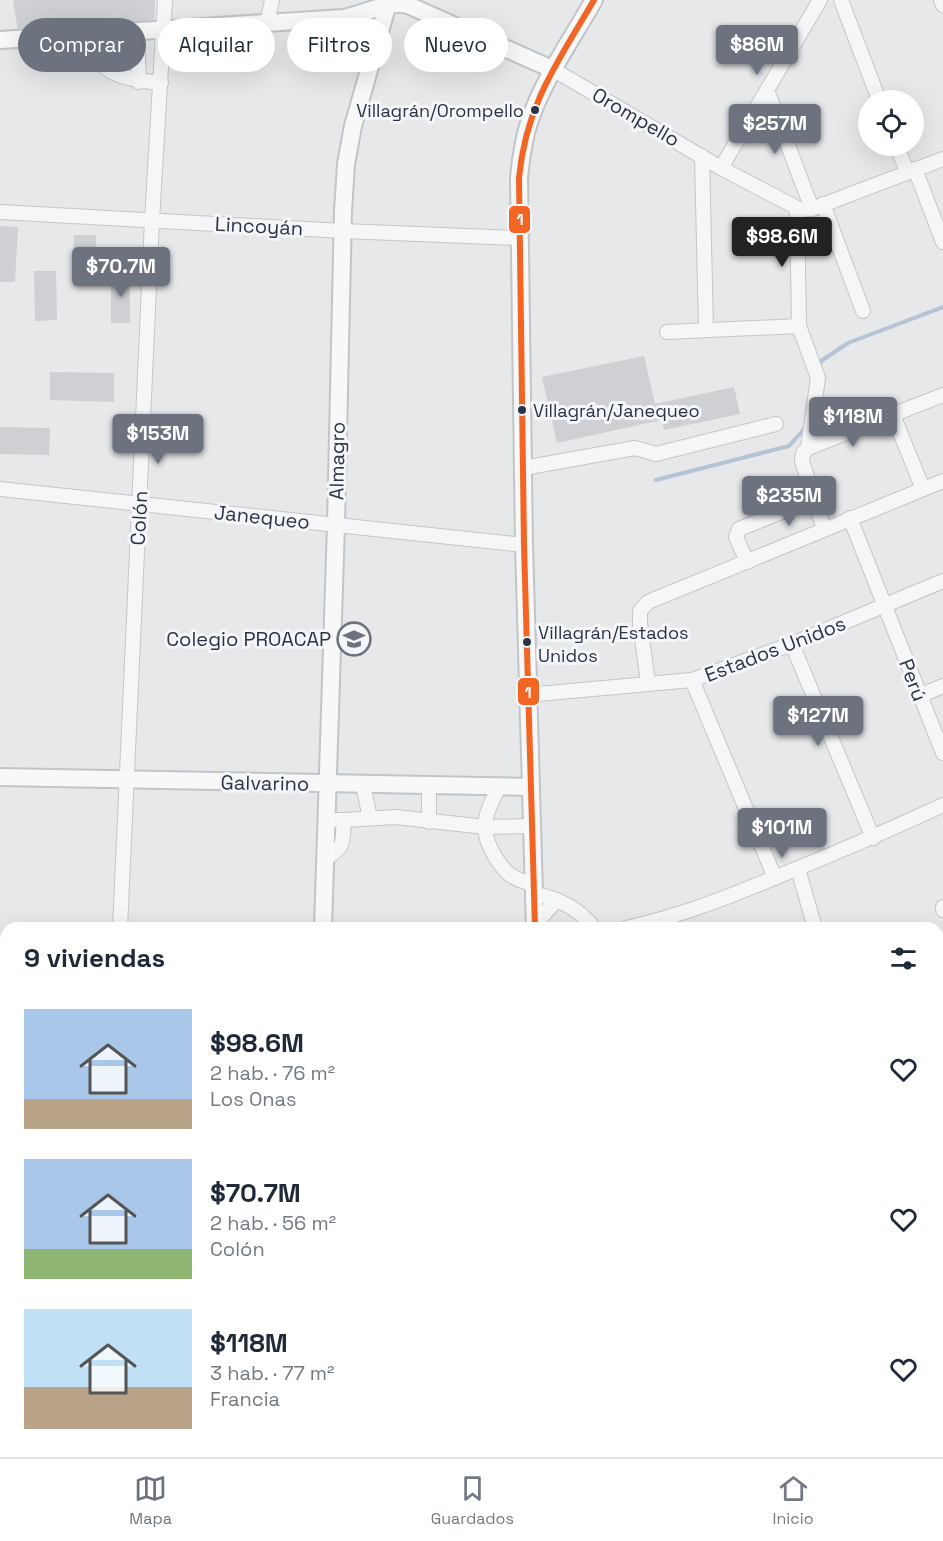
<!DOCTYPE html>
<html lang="es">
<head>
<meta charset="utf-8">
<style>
	:root { --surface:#fff; --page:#f6f6f7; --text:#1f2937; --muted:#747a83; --line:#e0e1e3; --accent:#6c737f }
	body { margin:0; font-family:"Space Grotesk",sans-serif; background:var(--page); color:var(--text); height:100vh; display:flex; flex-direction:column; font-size:22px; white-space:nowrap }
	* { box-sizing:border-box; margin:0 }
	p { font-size:20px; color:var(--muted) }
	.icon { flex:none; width:33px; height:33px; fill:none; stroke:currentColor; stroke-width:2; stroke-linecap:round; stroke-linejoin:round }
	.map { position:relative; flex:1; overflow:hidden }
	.panel { position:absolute; left:0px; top:922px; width:944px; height:536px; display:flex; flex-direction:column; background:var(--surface); border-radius:18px 18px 0 0; box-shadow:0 6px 24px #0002 }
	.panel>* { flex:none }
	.guide { position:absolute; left:18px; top:18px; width:600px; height:54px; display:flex; gap:12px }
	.tools { position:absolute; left:858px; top:90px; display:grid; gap:12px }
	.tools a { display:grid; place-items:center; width:66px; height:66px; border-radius:50%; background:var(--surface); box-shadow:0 6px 24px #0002; font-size:30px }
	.price { position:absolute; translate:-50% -51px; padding:0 14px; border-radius:6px; background:var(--accent); color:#fff; font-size:20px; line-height:39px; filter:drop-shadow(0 2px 3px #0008) }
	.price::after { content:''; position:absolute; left:50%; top:36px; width:18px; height:14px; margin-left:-9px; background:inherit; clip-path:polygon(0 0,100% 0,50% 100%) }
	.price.current { background:#222; color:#fff }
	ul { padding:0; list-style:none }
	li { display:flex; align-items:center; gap:18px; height:150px; padding:0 24px }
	li span { display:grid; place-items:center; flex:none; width:168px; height:120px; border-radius:0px; color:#555 }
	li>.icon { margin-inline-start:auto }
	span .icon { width:72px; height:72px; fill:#fffc; stroke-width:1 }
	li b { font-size:26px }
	h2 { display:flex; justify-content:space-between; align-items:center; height:72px; padding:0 24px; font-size:26px }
	.chip { padding:0 21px; border-radius:27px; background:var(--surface); box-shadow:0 6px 24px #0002; font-size:21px; line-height:54px }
	.chip.current { background:var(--accent); color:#fff }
	.dock { display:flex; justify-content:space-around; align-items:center; height:84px; border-top:2px solid var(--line); background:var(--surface); font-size:16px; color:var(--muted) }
	.dock a { display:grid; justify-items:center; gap:3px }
	.dock .current { color:var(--accent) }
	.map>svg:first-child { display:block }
	.water { fill:#b4c4d5 }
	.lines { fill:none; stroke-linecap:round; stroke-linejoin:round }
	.stream { stroke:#b4c4d5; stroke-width:4 }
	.building { fill:#ced0d3 }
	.minor-casing { stroke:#c4c6c8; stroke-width:16 }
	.major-casing { stroke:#c2c5c8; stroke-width:20 }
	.minor { stroke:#f5f6f7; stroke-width:14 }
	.major { stroke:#f8f8f8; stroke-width:16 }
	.bus-1-casing { stroke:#f4f6f9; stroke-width:10 }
	.bus-1 { stroke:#f26522; stroke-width:6 }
	.bus-dot { fill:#2b3445; stroke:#f4f6f9; stroke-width:2 }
	.labels { text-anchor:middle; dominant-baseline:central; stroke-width:6; stroke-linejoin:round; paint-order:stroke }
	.bus-label { font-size:18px; fill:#2b3445; stroke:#f4f6f9; text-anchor:start }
	.street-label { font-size:20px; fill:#2b3445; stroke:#f4f6f9 }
	.poi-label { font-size:20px; fill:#2b3445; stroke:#f4f6f9; text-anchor:end }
	.line-badge { stroke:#f4f6f9; stroke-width:2 }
	.badge-label { font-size:16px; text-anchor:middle; font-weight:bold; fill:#fff }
</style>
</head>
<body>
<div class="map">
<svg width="943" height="1457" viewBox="0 0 943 1457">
	<rect width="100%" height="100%" fill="#e6e8ea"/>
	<polygon class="water" points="943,1280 943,1308 938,1313 938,1286"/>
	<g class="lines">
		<g class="stream">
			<polyline points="819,367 821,361 848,343 943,307"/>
			<polyline points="656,480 789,446 805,428"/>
		</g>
	</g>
	<g class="building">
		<polygon points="13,0 155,0 154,22 18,31"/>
		<polygon points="0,226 18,227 15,282 0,282"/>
		<polygon points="74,235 96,235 96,286 73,286"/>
		<polygon points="34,271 56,271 57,320 35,321"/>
		<rect x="111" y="274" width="19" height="49"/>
		<polygon points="644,356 655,404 734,387 740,414 664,430 662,420 557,443 542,377"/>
		<polygon points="50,372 114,373 114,402 50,400"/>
		<polygon points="0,427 50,428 49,455 0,454"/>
		<polygon points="938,1102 943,1102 943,1127 938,1128"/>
		<polygon points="938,1171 943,1176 938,1185"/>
		<rect x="0" y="1248" width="6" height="43"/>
		<rect x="0" y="1340" width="6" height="23"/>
		<rect x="0" y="1374" width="6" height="18"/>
		<rect x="0" y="1415" width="6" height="24"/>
		<rect x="10" y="1452" width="83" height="5"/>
		<rect x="391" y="1452" width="143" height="5"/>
		<polygon points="597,1452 723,1452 729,1457 696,1457 694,1455 691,1457 591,1457"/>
	</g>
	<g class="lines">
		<defs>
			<g id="minor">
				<polyline points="841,0 879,100"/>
				<polyline points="941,0 943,5"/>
				<polyline points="267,23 272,0"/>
				<polyline points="137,32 139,82"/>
				<path d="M100,34C101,43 100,55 103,63C107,77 148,82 161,83"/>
				<polyline points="554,70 721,168 801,210 812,209 943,159"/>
				<polyline points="767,90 812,209"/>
				<polyline points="897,146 907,172"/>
				<polyline points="702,156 706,330"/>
				<polyline points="721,168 820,0"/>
				<polyline points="915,169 943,242"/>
				<polyline points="823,204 863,311"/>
				<polyline points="797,209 799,326 818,378 808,448"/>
				<polyline points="0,212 343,231 519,238"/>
				<polyline points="667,332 799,326"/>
				<polyline points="893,415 923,489"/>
				<polyline points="523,468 635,448 656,454 776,424"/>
				<polyline points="0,489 524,545"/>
				<polyline points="850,518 943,753"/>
				<polyline points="824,529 802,461 803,453 808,448 943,395"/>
				<polyline points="747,562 736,537 739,529 814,499"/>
				<polyline points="792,644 873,838"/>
				<polyline points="692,680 775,878"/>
				<polyline points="648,683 640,623 640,611 648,602 943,481"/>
				<polyline points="527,695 692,680 792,644 943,581"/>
				<polyline points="919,696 943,686"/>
				<polyline points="363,785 370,818"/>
				<polyline points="429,786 429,822"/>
				<path d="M499,787C493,799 485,813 485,827C485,842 497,863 508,873C514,879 526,882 534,885"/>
				<polyline points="344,820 396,817 485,827 531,826"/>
				<path d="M326,858C346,847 342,841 344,820H335"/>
				<polyline points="798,869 815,928"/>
				<path d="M534,894C559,898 579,909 594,928"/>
				<polyline points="943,907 943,910"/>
				<polyline points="535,924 557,900"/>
				<polyline points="120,928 152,220 165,0"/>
				<path d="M626,928C680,916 723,899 774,878C831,855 887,831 943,805"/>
				<polyline points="938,949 943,947"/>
				<polyline points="938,1044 943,1041"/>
				<polyline points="0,1064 6,1064"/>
				<polyline points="938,1199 943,1196"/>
				<polyline points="938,1267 943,1261"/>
				<polyline points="938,1322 943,1317"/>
				<polyline points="938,1438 943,1434"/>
				<polyline points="936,1452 938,1457"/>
				<polyline points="106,1457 106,1452"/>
				<polyline points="758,1457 763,1452"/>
				<polyline points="802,1457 807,1452"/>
				<polyline points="914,1457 920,1452"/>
			</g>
			<g id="major">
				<path d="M0,40L344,18C363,14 391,0 408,5L554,70"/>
				<polyline points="0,777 530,787"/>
				<polyline points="323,928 336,525 343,211 346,164 353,126 389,0"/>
				<path d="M535,928L524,545L519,178C521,156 524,135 532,114C547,74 573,37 594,0"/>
				<polyline points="938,1154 943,1154"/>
				<polyline points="0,1306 6,1306"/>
				<polyline points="0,1325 6,1325"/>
				<polyline points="313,1452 313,1457"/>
				<polyline points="546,1452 546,1457"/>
			</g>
		</defs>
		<use href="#minor" class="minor-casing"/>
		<use href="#major" class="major-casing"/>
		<use href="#minor" class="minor"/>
		<use href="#major" class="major"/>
		<defs>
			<path id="bus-1" d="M535,928L524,545L519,178C526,104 558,62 594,0"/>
		</defs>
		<use href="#bus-1" class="bus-1-casing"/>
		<use href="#bus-1" class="bus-1"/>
	</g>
	<defs>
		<symbol id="school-ring" viewBox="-11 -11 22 22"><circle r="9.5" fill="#f4f6f9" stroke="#6c737f" stroke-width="1.5"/><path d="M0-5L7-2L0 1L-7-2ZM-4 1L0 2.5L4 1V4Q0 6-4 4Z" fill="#6c737f"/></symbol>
	</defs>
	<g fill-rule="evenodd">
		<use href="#school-ring" x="335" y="620" width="38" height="38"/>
	</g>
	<g class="bus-dot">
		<circle cx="535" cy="110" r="5"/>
		<circle cx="522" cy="410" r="5"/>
		<circle cx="527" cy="642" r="5"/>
	</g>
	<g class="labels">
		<g class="bus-label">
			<text x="524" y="110" text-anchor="end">Villagrán/Orompello</text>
			<text x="533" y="410">Villagrán/Janequeo</text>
			<text x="538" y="632">Villagrán/Estados<tspan x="538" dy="23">Unidos</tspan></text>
		</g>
		<g class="street-label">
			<text transform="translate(636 117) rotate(30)">Orompello</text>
			<text transform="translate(259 226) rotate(3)">Lincoyán</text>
			<text transform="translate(337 461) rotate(-89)">Almagro</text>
			<text transform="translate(262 517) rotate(6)">Janequeo</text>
			<text transform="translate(139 518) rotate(-87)">Colón</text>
			<text transform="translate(775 649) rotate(-21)">Estados Unidos</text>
			<text transform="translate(913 680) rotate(69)">Perú</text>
			<text transform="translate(265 783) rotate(1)">Galvarino</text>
		</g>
		<g class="poi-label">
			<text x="331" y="639">Colegio PROACAP</text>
		</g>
	</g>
	<g class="line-badge">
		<rect x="508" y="205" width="23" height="29" rx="6" fill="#f26522"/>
		<rect x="517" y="677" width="23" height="29" rx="6" fill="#f26522"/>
	</g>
	<g class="badge-label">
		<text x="520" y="225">1</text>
		<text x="528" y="698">1</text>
	</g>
</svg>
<div class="tools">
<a><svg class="icon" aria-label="locate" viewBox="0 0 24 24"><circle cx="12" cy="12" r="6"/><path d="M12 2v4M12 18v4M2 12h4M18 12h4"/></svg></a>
</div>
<b class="price" style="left:757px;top:76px">$86M</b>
<b class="price" style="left:775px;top:155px">$257M</b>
<b class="price current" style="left:782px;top:268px">$98.6M</b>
<b class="price" style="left:121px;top:298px">$70.7M</b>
<b class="price" style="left:853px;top:448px">$118M</b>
<b class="price" style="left:158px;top:465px">$153M</b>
<b class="price" style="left:789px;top:527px">$235M</b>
<b class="price" style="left:818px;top:747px">$127M</b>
<b class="price" style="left:782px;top:859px">$101M</b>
<div class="guide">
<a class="chip current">Comprar</a>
<a class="chip">Alquilar</a>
<a class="chip">Filtros</a>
<a class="chip">Nuevo</a>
</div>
<section class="panel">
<h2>9 viviendas<svg class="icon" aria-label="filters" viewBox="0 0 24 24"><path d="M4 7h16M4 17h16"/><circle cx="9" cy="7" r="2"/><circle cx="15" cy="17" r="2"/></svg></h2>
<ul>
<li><span style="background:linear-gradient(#a9c7e8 75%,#b9a48a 0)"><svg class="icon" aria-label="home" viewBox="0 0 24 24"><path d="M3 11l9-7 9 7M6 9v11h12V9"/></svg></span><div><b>$98.6M</b><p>2 hab. · 76 m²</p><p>Los Onas</p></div><svg class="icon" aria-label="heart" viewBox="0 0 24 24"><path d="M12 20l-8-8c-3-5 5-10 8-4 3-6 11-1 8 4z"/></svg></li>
<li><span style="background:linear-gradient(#a9c7e8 75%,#8fb573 0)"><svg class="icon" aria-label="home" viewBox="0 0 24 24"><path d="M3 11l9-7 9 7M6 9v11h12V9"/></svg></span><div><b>$70.7M</b><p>2 hab. · 56 m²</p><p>Colón</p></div><svg class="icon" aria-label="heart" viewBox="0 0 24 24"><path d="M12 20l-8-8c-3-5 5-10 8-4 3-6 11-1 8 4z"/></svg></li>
<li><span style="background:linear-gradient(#bfe0f5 65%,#b9a48a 0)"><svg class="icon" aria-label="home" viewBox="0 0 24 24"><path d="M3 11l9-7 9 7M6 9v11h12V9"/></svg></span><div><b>$118M</b><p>3 hab. · 77 m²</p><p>Francia</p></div><svg class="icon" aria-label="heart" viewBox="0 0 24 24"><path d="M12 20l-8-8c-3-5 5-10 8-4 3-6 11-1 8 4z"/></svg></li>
</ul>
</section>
</div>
<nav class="dock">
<a class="current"><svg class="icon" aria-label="map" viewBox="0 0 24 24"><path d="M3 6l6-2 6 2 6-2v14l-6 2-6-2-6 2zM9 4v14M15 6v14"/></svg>Mapa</a>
<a><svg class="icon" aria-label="saved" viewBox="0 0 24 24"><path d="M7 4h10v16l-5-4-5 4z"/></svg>Guardados</a>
<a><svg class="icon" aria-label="home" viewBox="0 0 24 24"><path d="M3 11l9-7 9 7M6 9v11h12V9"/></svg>Inicio</a>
</nav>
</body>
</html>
